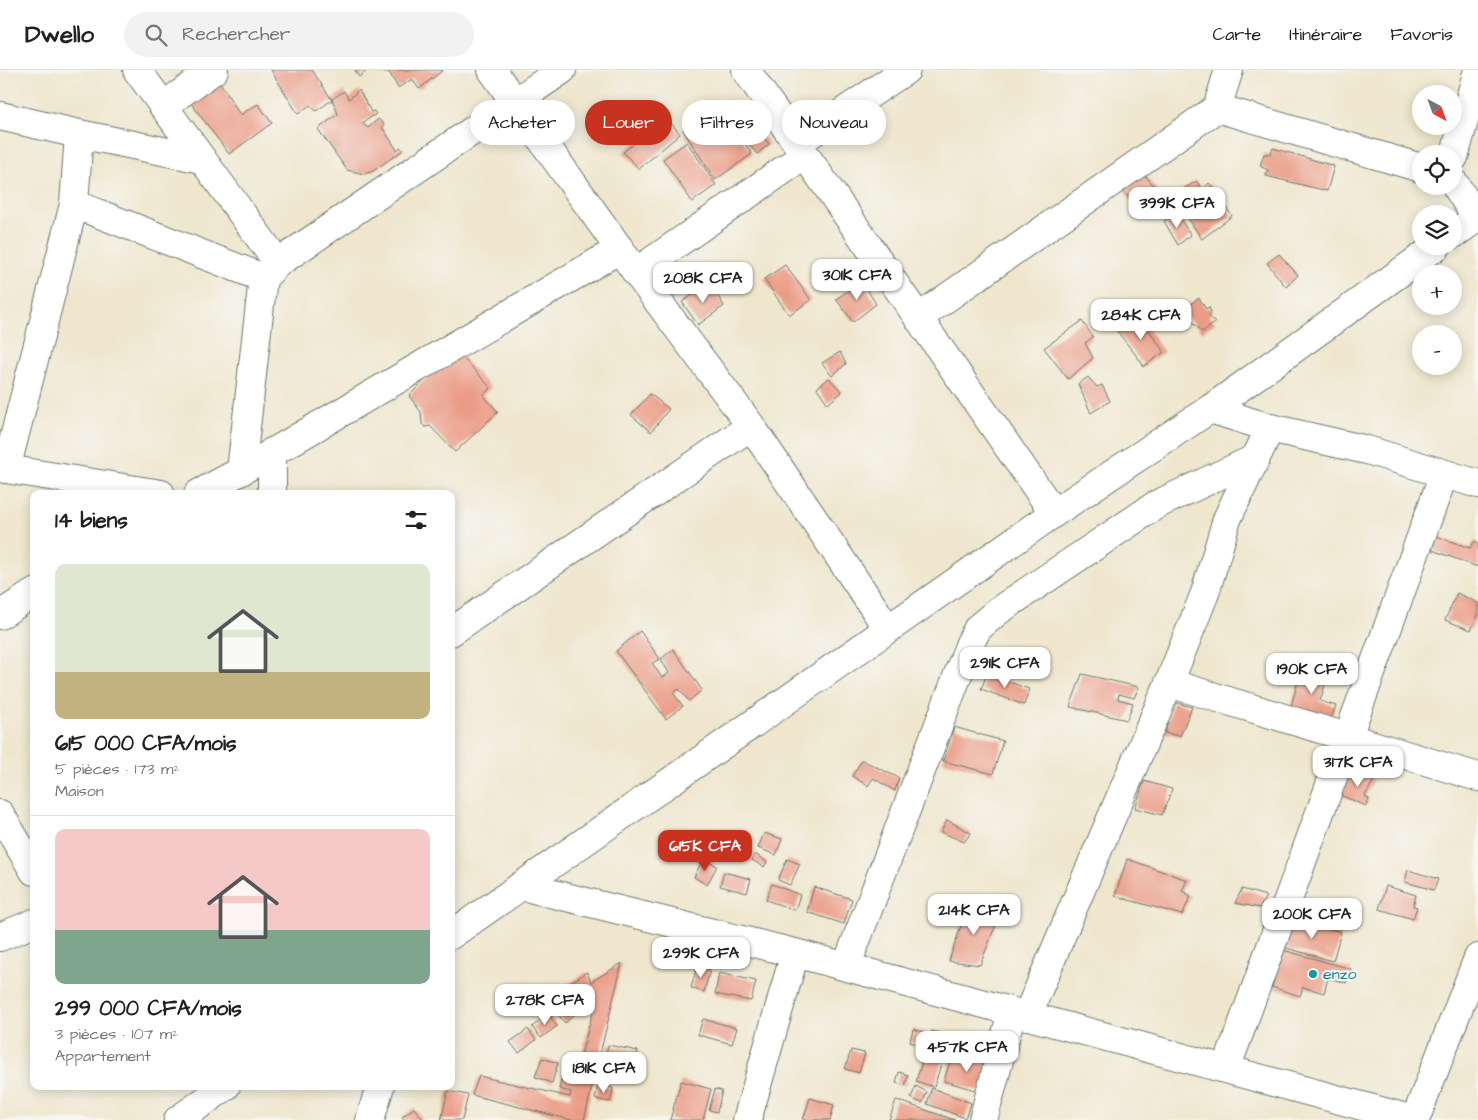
<!DOCTYPE html>
<html lang="fr">
<head>
<meta charset="utf-8">
<style>
	:root { --surface:#fff; --page:#f2f2f2; --text:#202124; --muted:#757577; --line:#e0e0e0; --accent:#c8321e }
	body { margin:0; font-family:"Architects Daughter",sans-serif; background:var(--page); color:var(--text); height:100vh; display:flex; flex-direction:column; font-size:19px; white-space:nowrap }
	* { box-sizing:border-box; margin:0 }
	p { font-size:16px; color:var(--muted) }
	.icon { flex:none; width:28px; height:28px; fill:none; stroke:currentColor; stroke-width:2; stroke-linecap:round; stroke-linejoin:round }
	.map { position:relative; flex:1; overflow:hidden }
	.side { position:absolute; left:30px; top:420px; width:425px; height:600px; display:flex; flex-direction:column; background:var(--surface); border-radius:10px; box-shadow:0 2px 12px #0003 }
	.side>* { flex:none }
	.banner { position:absolute; left:470px; top:30px; width:475px; height:45px; display:flex; gap:10px }
	.needle { width:32px; rotate:139deg }
	.tools { position:absolute; left:1412px; top:15px; display:grid; gap:10px }
	.tools a { display:grid; place-items:center; width:50px; height:50px; border-radius:50%; background:var(--surface); box-shadow:0 2px 12px #0003; font-size:25px }
	.price { position:absolute; translate:-50% -42px; padding:0 11px; border-radius:10px; background:#fff; color:#222; font-size:16px; line-height:32px; filter:drop-shadow(0 1px 2px #0008) }
	.price::after { content:''; position:absolute; left:50%; top:30px; width:15px; height:11px; margin-left:-8px; background:inherit; clip-path:polygon(0 0,100% 0,50% 100%) }
	.price.current { background:var(--accent); color:#fff }
	ul { padding:0; list-style:none }
	li { display:grid; align-content:center; gap:10px; height:265px; padding:0 25px }
	li+li { border-top:1px solid var(--line) }
	li span { display:grid; place-items:center; height:155px; border-radius:10px; color:#555 }
	li>.icon { margin-inline-start:auto }
	span .icon { width:90px; height:90px; fill:#fffc; stroke-width:1 }
	li b { font-size:21px }
	h2 { display:flex; justify-content:space-between; align-items:center; height:60px; padding:0 25px; font-size:21px }
	.tag { padding:0 18px; border-radius:22px; background:var(--surface); box-shadow:0 2px 12px #0003; font-size:18px; line-height:45px }
	.tag.current { background:var(--accent); color:#fff }
	header { display:flex; align-items:center; gap:30px; box-sizing:border-box; height:70px; padding:0 25px; background:var(--surface); border-bottom:1px solid var(--line) }
	header strong { font-size:24px }
	nav { display:flex; gap:28px; margin-inline-start:auto; font-size:18px }
	.search { width:350px; height:45px; background:var(--page); display:flex; align-items:center; gap:12px; box-sizing:border-box; padding:0 18px; border-radius:28px; color:var(--muted); font-size:19px }
	.map>svg:first-child { display:block }
	.building { fill:#eb9c86 }
	.lines { fill:none; stroke-linecap:round; stroke-linejoin:round }
	.minor-casing { stroke:#68786a; stroke-width:30 }
	.minor { stroke:#fff; stroke-width:28 }
	.culture-dot { fill:#0f9aa8; stroke:#f6f6f2; stroke-width:2 }
	.labels { text-anchor:middle; dominant-baseline:central; stroke-width:4; stroke-linejoin:round; paint-order:stroke }
	.culture-label { font-size:16px; fill:#0d838f; stroke:#f6f6f2; text-anchor:start }
</style>
</head>
<body>
<header>
<strong>Dwello</strong>
<div class="search"><svg class="icon" aria-label="search" viewBox="0 0 24 24"><circle cx="10" cy="10" r="6"/><path d="M15 15l6 6"/></svg>Rechercher</div>
<nav><a>Carte</a><a>Itinéraire</a><a>Favoris</a></nav>
</header>
<div class="map">
<svg width="1478" height="1050" viewBox="0 0 1478 1050">
	<rect width="100%" height="100%" fill="#f6f6f2"/>
	<filter id="ink" filterUnits="userSpaceOnUse"><feTurbulence type="fractalNoise" baseFrequency=".02" numOctaves="2"/><feDisplacementMap in="SourceGraphic" scale="10" xChannelSelector="R" yChannelSelector="G"/><feConvolveMatrix kernelMatrix="1 2 1 2 8 2 1 2 1" color-interpolation-filters="sRGB"/></filter>
	<filter id="wash" filterUnits="userSpaceOnUse"><feTurbulence type="fractalNoise" baseFrequency=".0096" numOctaves="4" result="noise"/><feDisplacementMap in="SourceGraphic" scale="20" xChannelSelector="R" yChannelSelector="G"/><feGaussianBlur stdDeviation="1.12" result="paint"/><feColorMatrix in="noise" values="0 0 0 0 0 0 0 0 0 0 0 0 0 0 0 0 0 1.4 0 .05"/><feComposite in="paint" operator="in"/></filter>
	<g filter="url(#wash)">
		<rect width="100%" height="100%" fill="#efe6cd"/>
		<g id="blocks">
			<g class="building">
				<polygon points="271,0 312,0 332,30 316,41 310,35 298,44"/>
				<polygon points="355,0 368,0 359,7"/>
				<polygon points="380,0 443,0 419,19 412,9 398,18 389,2 380,2"/>
				<polygon points="218,9 240,45 258,34 272,53 229,84 190,32"/>
				<polygon points="359,20 371,42 374,41 376,44 362,53 368,58 378,49 384,54 382,57 397,80 400,77 403,80 373,101 364,104 347,100 318,59 338,44 332,29 344,21 349,29"/>
				<polygon points="667,48 680,64 639,99 623,82"/>
				<polygon points="692,54 705,69 731,54 752,84 715,110 683,60"/>
				<polygon points="755,56 769,74 757,84 745,70 749,68 746,64"/>
				<polygon points="687,72 716,115 692,132 663,89"/>
				<polygon points="1273,78 1334,96 1327,121 1266,106 1268,100 1260,96 1264,84 1270,84"/>
				<polygon points="1145,105 1163,127 1139,143 1123,120"/>
				<polygon points="1196,111 1203,119 1209,113 1232,146 1202,169 1173,126"/>
				<polygon points="1176,143 1191,165 1178,175 1164,151"/>
				<polygon points="1279,184 1298,205 1286,217 1267,193"/>
				<polygon points="785,195 811,230 789,245 764,209"/>
				<polygon points="862,211 876,234 853,252 836,229"/>
				<polygon points="710,213 724,236 698,255 682,232"/>
				<polygon points="1199,228 1206,239 1209,237 1211,242 1209,246 1215,253 1202,262 1184,244 1186,237"/>
				<polygon points="1139,246 1164,282 1143,297 1142,293 1117,261"/>
				<polygon points="1082,251 1093,267 1085,273 1093,288 1068,309 1044,278"/>
				<polygon points="455,279 491,318 483,325 498,342 455,382 430,356 425,357 422,354 421,342 409,326"/>
				<polygon points="840,282 846,294 832,306 822,293"/>
				<polygon points="1088,307 1097,317 1102,315 1110,331 1091,343 1078,314"/>
				<polygon points="829,308 842,322 828,334 817,318"/>
				<polygon points="650,324 669,339 651,362 631,345"/>
				<polygon points="1436,466 1470,478 1475,471 1478,473 1478,497 1432,480"/>
				<polygon points="1457,523 1478,533 1478,545 1471,560 1445,550"/>
				<polygon points="640,561 660,589 652,593 662,608 669,603 661,589 673,579 702,620 689,631 679,619 673,623 683,636 666,649 616,581"/>
				<polygon points="1302,597 1328,605 1320,631 1336,636 1329,652 1291,636"/>
				<polygon points="987,604 1029,619 1024,635 981,619"/>
				<polygon points="1082,604 1139,617 1134,628 1119,624 1118,629 1133,633 1127,650 1070,637"/>
				<polygon points="1173,632 1192,637 1180,666 1165,663"/>
				<polygon points="954,657 1003,671 993,704 943,691"/>
				<polygon points="862,690 899,708 895,721 873,708 868,716 852,706"/>
				<polygon points="1356,700 1374,710 1365,726 1369,729 1366,736 1340,725"/>
				<polygon points="1144,711 1172,719 1162,745 1135,738"/>
				<polygon points="947,750 971,763 964,772 941,762"/>
				<polygon points="764,763 782,769 776,785 758,778"/>
				<polygon points="755,784 767,792 764,797 752,790"/>
				<polygon points="703,789 717,796 707,815 694,807"/>
				<polygon points="787,789 800,794 790,815 778,810"/>
				<polygon points="1127,789 1187,810 1182,821 1191,826 1182,845 1115,826"/>
				<polygon points="1408,800 1438,809 1434,820 1405,812"/>
				<polygon points="724,802 751,809 747,823 720,816"/>
				<polygon points="772,814 800,825 795,840 766,830"/>
				<polygon points="1386,816 1416,825 1413,836 1417,837 1413,849 1379,839"/>
				<polygon points="814,817 852,829 844,854 807,842"/>
				<polygon points="1242,819 1266,826 1260,838 1235,833"/>
				<polygon points="968,835 1000,844 980,895 949,891"/>
				<polygon points="1291,848 1341,862 1333,891 1283,877"/>
				<polygon points="1283,880 1351,899 1346,913 1328,908 1324,923 1303,917 1300,926 1272,917"/>
				<polygon points="622,893 584,1050 571,1050 472,1025 479,1006 570,1027 571,1022 559,1019 564,999 576,1003 594,938 575,923 564,932 557,921 587,902 591,912"/>
				<polygon points="697,897 710,900 704,922 691,918"/>
				<polygon points="719,903 756,911 751,931 715,924"/>
				<polygon points="566,933 575,944 565,953 556,942"/>
				<polygon points="548,944 557,956 541,968 532,957"/>
				<polygon points="703,949 737,958 732,974 698,965"/>
				<polygon points="528,959 536,970 519,983 510,972"/>
				<polygon points="913,959 924,962 920,975 910,972"/>
				<polygon points="932,961 950,966 934,1017 916,1011"/>
				<polygon points="961,964 985,971 981,985 957,979"/>
				<polygon points="608,975 638,981 636,991 621,988 617,1009 601,1006"/>
				<polygon points="851,980 865,983 859,1003 845,999"/>
				<polygon points="952,985 990,995 982,1022 944,1011"/>
				<polygon points="542,988 558,993 552,1013 535,1007"/>
				<polygon points="899,1002 908,1005 905,1016 896,1013"/>
				<polygon points="681,1011 711,1019 703,1050 670,1050"/>
				<polygon points="598,1015 613,1018 610,1032 595,1029"/>
				<polygon points="916,1016 927,1022 922,1033 911,1028"/>
				<polygon points="932,1018 971,1033 965,1048 927,1034"/>
				<polygon points="715,1019 722,1021 717,1042 709,1040"/>
				<polygon points="448,1021 468,1025 462,1050 441,1050"/>
				<polygon points="810,1028 834,1035 830,1050 803,1050"/>
				<polygon points="896,1030 955,1050 889,1050"/>
				<polygon points="414,1038 422,1048 420,1050 405,1050 402,1047"/>
			</g>
		</g>
	</g>
	<g filter="url(#ink)">
		<use href="#blocks" fill-opacity="0" stroke="#68786a" stroke-width="1"/>
		<g class="lines">
			<defs>
				<g id="minor">
					<polyline points="137,0 278,193"/>
					<polyline points="492,0 636,202 751,356 888,559"/>
					<polyline points="746,0 1054,443"/>
					<polyline points="163,36 214,0"/>
					<polyline points="1217,38 1421,98"/>
					<polyline points="0,46 79,64 202,89"/>
					<polyline points="797,73 906,0"/>
					<polyline points="1454,87 1478,0"/>
					<polyline points="1454,113 1477,148"/>
					<polyline points="74,134 263,208"/>
					<polyline points="1454,164 1478,147"/>
					<polyline points="636,202 805,85"/>
					<polyline points="918,248 1217,38 1229,0"/>
					<polyline points="1210,339 1270,358 1367,380 1478,414"/>
					<polyline points="0,398 161,424"/>
					<polyline points="6,399 74,134 79,64"/>
					<polyline points="241,401 263,208 278,193 562,0"/>
					<polyline points="198,424 241,401 620,179"/>
					<polyline points="272,424 272,382"/>
					<polyline points="0,545 34,523"/>
					<polyline points="451,562 751,356"/>
					<polyline points="1169,613 1478,707"/>
					<polyline points="0,744 34,801"/>
					<polyline points="521,816 795,883 1414,1050"/>
					<polyline points="451,865 1054,443 1210,339 1437,176"/>
					<polyline points="0,867 34,853"/>
					<polyline points="846,897 970,573 978,558 998,541 1156,435 1256,388"/>
					<polyline points="1027,946 1169,613 1205,523 1227,449 1270,358"/>
					<polyline points="1226,999 1444,404"/>
					<polyline points="178,1050 226,1016"/>
					<polyline points="370,1050 380,1016"/>
					<polyline points="747,1050 795,883"/>
					<polyline points="983,1050 1012,942"/>
					<polyline points="1415,1050 1478,888"/>
				</g>
			</defs>
			<use href="#minor" class="minor-casing"/>
			<use href="#minor" class="minor"/>
		</g>
	</g>
	<circle class="culture-dot" cx="1313" cy="904" r="5"/>
	<g class="labels">
		<g class="culture-label">
			<text x="1323" y="904">enzo</text>
		</g>
	</g>
</svg>
<div class="tools">
<a><svg class="needle" viewBox="-14 -14 28 28"><path d="M0-13l5 13h-10z" fill="#e53935"/><path d="M0 13l5-13h-10z" fill="#757577"/></svg></a>
<a><svg class="icon" aria-label="locate" viewBox="0 0 24 24"><circle cx="12" cy="12" r="6"/><path d="M12 2v4M12 18v4M2 12h4M18 12h4"/></svg></a>
<a><svg class="icon" aria-label="layers" viewBox="0 0 24 24"><path d="M12 4l9 5-9 5-9-5zM3 14l9 5 9-5"/></svg></a>
<a>+</a>
<a>−</a>
</div>
<b class="price" style="left:1177px;top:159px">399K CFA</b>
<b class="price" style="left:857px;top:231px">301K CFA</b>
<b class="price" style="left:703px;top:234px">208K CFA</b>
<b class="price" style="left:1141px;top:271px">284K CFA</b>
<b class="price" style="left:1005px;top:619px">291K CFA</b>
<b class="price" style="left:1312px;top:625px">190K CFA</b>
<b class="price" style="left:1358px;top:718px">317K CFA</b>
<b class="price current" style="left:705px;top:802px">615K CFA</b>
<b class="price" style="left:974px;top:866px">214K CFA</b>
<b class="price" style="left:1312px;top:870px">200K CFA</b>
<b class="price" style="left:701px;top:909px">299K CFA</b>
<b class="price" style="left:545px;top:956px">278K CFA</b>
<b class="price" style="left:967px;top:1003px">457K CFA</b>
<b class="price" style="left:604px;top:1024px">181K CFA</b>
<div class="banner">
<a class="tag">Acheter</a>
<a class="tag current">Louer</a>
<a class="tag">Filtres</a>
<a class="tag">Nouveau</a>
</div>
<section class="side">
<h2>14 biens<svg class="icon" aria-label="filters" viewBox="0 0 24 24"><path d="M4 7h16M4 17h16"/><circle cx="9" cy="7" r="2"/><circle cx="15" cy="17" r="2"/></svg></h2>
<ul>
<li><span style="background:linear-gradient(#dfe7d0 70%,#c2b280 0)"><svg class="icon" aria-label="home" viewBox="0 0 24 24"><path d="M3 11l9-7 9 7M6 9v11h12V9"/></svg></span><div><b>615 000 CFA/mois</b><p>5 pièces · 173 m²</p><p>Maison</p></div></li>
<li><span style="background:linear-gradient(#f6c9c9 65%,#7fa58c 0)"><svg class="icon" aria-label="home" viewBox="0 0 24 24"><path d="M3 11l9-7 9 7M6 9v11h12V9"/></svg></span><div><b>299 000 CFA/mois</b><p>3 pièces · 107 m²</p><p>Appartement</p></div></li>
</ul>
</section>
</div>
</body>
</html>
